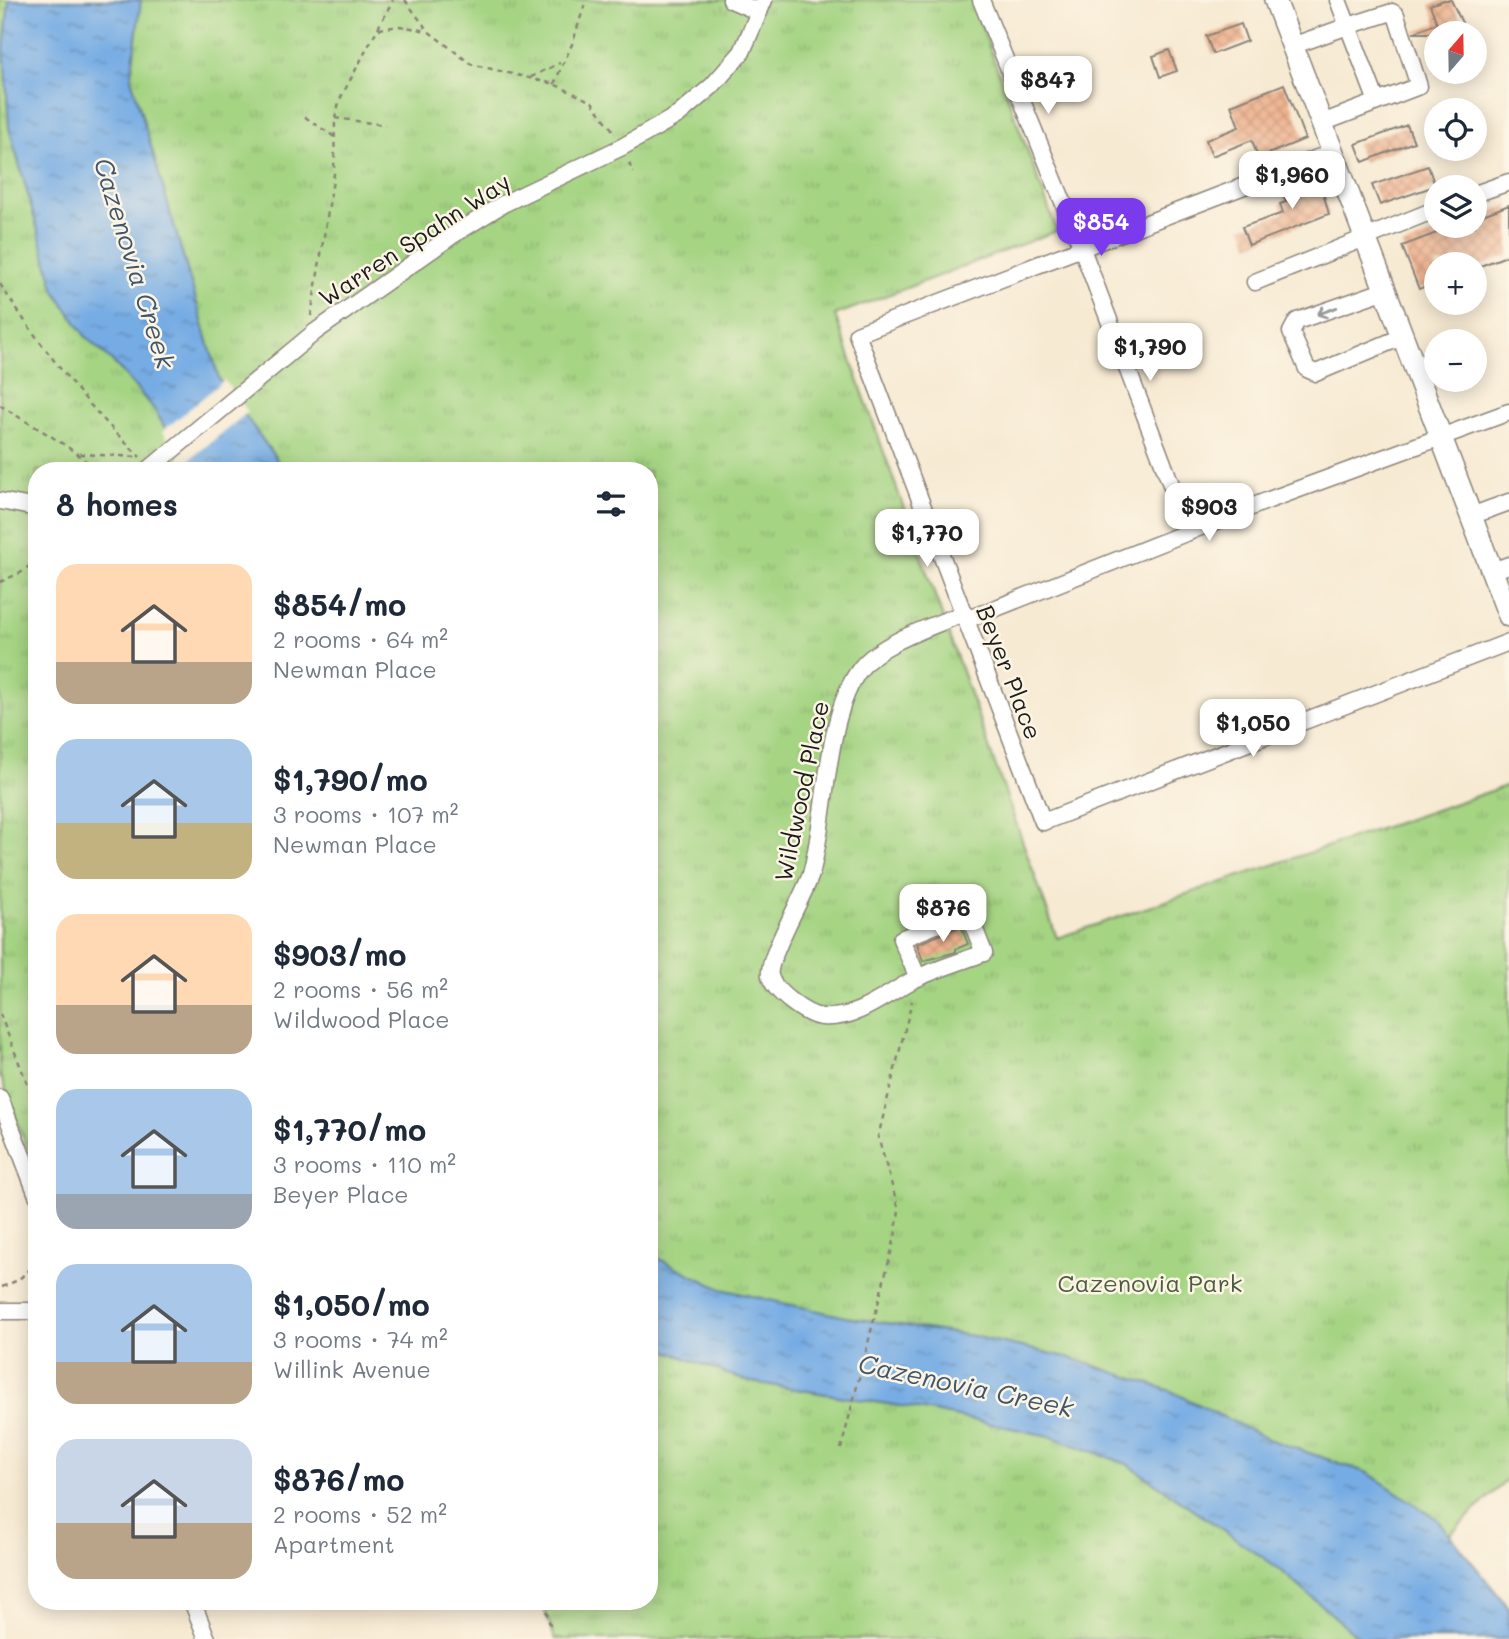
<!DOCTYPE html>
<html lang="en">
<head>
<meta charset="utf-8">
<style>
	:root { --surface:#fff; --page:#f6f6f7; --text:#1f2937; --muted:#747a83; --accent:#7c3aed }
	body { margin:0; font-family:Mali,sans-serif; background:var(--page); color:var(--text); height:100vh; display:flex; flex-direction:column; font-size:26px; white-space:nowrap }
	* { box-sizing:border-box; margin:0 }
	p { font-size:23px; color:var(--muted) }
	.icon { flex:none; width:38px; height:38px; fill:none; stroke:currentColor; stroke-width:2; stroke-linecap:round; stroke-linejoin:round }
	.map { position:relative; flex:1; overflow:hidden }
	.side { position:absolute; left:28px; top:462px; width:630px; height:1148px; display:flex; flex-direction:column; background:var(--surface); border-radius:28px; box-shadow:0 4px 18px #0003 }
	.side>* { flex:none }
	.needle { width:46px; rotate:20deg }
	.tools { position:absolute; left:1424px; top:21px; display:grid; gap:14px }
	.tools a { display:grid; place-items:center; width:63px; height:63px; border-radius:50%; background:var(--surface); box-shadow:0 4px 18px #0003; font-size:35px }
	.price { position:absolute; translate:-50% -60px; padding:0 16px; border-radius:14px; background:#fff; color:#222; font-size:23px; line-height:46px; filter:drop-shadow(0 2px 4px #0008) }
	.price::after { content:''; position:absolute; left:50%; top:42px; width:21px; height:16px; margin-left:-10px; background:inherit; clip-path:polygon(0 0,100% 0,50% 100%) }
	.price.active { background:var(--accent); color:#fff }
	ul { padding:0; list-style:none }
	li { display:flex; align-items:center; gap:21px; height:175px; padding:0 28px }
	li span { display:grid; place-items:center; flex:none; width:196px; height:140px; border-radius:21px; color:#555 }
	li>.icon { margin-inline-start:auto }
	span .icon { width:84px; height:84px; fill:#fffc; stroke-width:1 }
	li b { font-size:30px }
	h2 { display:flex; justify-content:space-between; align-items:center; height:84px; padding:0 28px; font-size:30px }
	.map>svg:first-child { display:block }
	.park { fill:url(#park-tufts); stroke:#607850; stroke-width:2 }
	.water { fill:url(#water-ripples); stroke:#496480; stroke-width:2 }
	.pier { fill:#f7ead3 }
	.building { fill:url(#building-cross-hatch) }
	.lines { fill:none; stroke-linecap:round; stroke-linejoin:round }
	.minor-casing { stroke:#8a8378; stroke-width:19 }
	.major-casing { stroke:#8a8378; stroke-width:24 }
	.path { stroke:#8a8378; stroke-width:2.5; stroke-dasharray:5 5; stroke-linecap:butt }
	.minor { stroke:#fff; stroke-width:16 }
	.major { stroke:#fff; stroke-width:21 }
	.oneway { stroke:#999 }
	.labels { text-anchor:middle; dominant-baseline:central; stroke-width:5; stroke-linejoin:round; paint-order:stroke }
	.street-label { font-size:24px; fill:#1c1c1c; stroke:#fcf5e5 }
	.park-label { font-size:24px; fill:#4c5c40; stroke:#fcf5e5 }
	.water-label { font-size:26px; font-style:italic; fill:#40566c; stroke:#fcf5e5 }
</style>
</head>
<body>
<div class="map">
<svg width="1509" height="1639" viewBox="0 0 1509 1639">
	<defs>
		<pattern id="park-tufts" width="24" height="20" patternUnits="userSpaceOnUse" patternTransform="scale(1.75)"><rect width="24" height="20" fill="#a5d483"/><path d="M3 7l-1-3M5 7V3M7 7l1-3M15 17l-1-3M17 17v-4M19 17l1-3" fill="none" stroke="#8db571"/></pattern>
		<pattern id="water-ripples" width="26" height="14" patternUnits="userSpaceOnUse" patternTransform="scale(1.75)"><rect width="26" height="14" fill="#76ace4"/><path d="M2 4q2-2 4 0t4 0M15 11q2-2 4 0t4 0" fill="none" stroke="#608bb8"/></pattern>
		<pattern id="building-cross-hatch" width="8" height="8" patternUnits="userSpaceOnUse" patternTransform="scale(1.75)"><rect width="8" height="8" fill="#eeb390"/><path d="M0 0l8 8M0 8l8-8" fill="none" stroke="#cc997c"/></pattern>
	</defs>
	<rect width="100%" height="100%" fill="#fcf5e5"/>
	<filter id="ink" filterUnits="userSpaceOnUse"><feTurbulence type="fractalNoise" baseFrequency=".0143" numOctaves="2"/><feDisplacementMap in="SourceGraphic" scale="14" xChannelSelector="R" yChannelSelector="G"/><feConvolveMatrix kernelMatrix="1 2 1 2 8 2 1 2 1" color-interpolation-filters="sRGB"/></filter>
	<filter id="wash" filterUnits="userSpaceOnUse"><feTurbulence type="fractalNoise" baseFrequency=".00686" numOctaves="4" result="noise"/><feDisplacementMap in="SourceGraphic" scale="28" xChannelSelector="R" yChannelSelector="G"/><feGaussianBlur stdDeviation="1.57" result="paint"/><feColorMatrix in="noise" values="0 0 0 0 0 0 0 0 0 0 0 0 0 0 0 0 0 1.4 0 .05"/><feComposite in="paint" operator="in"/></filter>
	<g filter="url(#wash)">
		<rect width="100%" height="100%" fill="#f7ead3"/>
		<polygon class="park" points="0,0 972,0 1057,231 835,315 1057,938 1509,785 1509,1478 1423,1560 1395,1639 555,1639 541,1601 649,1601 649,471 37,471 37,1174 0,1075"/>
		<g class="water">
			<polygon points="9,0 141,0 131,78 219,379 285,471 190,471 154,409 118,367 86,337 55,291 9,128 4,48"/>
			<polygon points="649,1254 721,1289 846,1317 973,1336 1071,1358 1171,1391 1268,1439 1368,1473 1437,1519 1509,1608 1509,1639 1361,1639 1274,1565 1127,1464 1049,1436 924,1410 746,1381 651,1345"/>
		</g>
		<polygon class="pier" points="224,380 248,412 183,465 163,431"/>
		<g id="blocks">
			<g class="building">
				<polygon points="1444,0 1451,0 1467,33 1413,33 1437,23 1430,5"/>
				<polygon points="1241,24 1247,41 1213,54 1206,36"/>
				<polygon points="1169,50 1177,71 1160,77 1153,56"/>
				<polygon points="1284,84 1305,139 1258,158 1252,140 1212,156 1206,140 1239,127 1231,105"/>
				<polygon points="1407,125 1414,142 1363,162 1356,144"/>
				<polygon points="1428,166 1435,186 1380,205 1372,185"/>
				<polygon points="1318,175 1329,214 1249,245 1242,227 1283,213 1280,204 1286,202 1281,189"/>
				<polygon points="1509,205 1509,255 1475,268 1475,264 1437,264 1437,282 1419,289 1402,246 1455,226 1475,226 1475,218"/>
				<polygon points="961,926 968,944 956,949 956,952 923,961 917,944"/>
			</g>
		</g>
	</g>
	<g filter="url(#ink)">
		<use href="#blocks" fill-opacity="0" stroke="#8a8378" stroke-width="2"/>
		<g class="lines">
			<defs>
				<g id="minor">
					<polyline points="731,0 759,12"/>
					<polyline points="981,0 1081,246 1189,532"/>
					<polyline points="1292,46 1348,26 1338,0"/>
					<polyline points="1322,123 1419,86 1396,15 1392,12 1348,26 1377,102"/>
					<polyline points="1333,152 857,334 1043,822 1509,642"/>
					<polyline points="1475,194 1509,182"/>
					<polyline points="1255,282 1437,209"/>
					<polyline points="1386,290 1297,321 1291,332 1307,369 1316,373 1404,336"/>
					<polyline points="147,471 315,332 453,235 503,204 622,147 678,115 712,86 742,52 764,0"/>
					<polyline points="0,501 37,508"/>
					<polyline points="1471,516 1509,502"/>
					<polyline points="1492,571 1509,565"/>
					<polyline points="966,620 1269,500 1509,412"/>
					<path d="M918,978L901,939L968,912L984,953C962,961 940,968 919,977C887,992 860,1020 822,1017C807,1016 774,992 770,976C766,960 804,896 811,874C827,816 825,713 861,668C881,642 934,626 964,613"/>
					<polyline points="0,1098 37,1195"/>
					<polyline points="0,1311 37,1311"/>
					<polyline points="192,1601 207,1639"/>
				</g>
				<polyline id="major" points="1275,0 1509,616"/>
			</defs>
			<use href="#minor" class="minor-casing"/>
			<use href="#major" class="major-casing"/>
			<g class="path">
				<polyline points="405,0 428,31 471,64 554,84 592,102 615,133"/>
				<polyline points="379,29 400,26 428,31"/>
				<polyline points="531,77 560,63"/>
				<polyline points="554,84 573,42 586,0"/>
				<polyline points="305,117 336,138"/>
				<polyline points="335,118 385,125"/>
				<polyline points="629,163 633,173"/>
				<path d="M0,284C40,346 87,406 140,457"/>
				<polyline points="311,316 334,174 335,118 340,99 393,0"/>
				<path d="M0,405C32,427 70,443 96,471"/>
				<polyline points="80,454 140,457"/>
				<polyline points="0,582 24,571 37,558"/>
				<polyline points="0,1014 37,1109"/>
				<polyline points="2,1287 18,1280 37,1263"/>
				<polyline points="841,1449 895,1237 899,1210 878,1137 912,1001"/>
				<polyline points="544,1601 550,1625"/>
			</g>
			<use href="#minor" class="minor"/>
			<use href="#major" class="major"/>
		</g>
		<defs><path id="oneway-shaft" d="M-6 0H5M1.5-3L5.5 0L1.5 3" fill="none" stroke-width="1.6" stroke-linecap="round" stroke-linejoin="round" transform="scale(1.75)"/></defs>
		<use class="oneway" href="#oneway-shaft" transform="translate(1327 311) rotate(160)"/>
	</g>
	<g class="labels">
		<g class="street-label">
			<text transform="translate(414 239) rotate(-33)">Warren Spahn Way</text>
			<text transform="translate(1010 672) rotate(69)">Beyer Place</text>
			<text transform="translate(801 791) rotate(-78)">Wildwood Place</text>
		</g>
		<g class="park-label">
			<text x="1150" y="1282">Cazenovia Park</text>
		</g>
		<g class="water-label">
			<text transform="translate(135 263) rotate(73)">Cazenovia Creek</text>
			<text transform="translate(966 1385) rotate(12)">Cazenovia Creek</text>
		</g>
	</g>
</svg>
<div class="tools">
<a><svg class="needle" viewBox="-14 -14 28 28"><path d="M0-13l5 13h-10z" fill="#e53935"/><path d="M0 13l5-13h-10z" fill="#747a83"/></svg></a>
<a><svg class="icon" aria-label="locate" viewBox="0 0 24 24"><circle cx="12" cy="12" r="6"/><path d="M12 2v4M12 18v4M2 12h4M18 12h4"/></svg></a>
<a><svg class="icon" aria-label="layers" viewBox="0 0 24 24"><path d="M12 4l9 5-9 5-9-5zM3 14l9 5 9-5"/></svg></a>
<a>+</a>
<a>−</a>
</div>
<b class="price" style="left:1048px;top:116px">$847</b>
<b class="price" style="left:1292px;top:211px">$1,960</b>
<b class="price active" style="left:1101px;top:258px">$854</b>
<b class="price" style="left:1150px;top:383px">$1,790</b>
<b class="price" style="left:1209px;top:543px">$903</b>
<b class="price" style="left:927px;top:569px">$1,770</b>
<b class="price" style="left:1253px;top:759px">$1,050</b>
<b class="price" style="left:943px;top:944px">$876</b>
<section class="side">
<h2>8 homes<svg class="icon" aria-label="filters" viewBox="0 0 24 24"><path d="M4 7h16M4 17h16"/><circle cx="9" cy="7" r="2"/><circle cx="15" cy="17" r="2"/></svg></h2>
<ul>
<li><span style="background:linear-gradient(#ffd9b3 70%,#b9a48a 0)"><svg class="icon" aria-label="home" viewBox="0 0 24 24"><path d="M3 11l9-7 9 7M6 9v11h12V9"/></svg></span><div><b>$854/mo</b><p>2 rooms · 64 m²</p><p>Newman Place</p></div></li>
<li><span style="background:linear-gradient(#a9c7e8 60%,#c2b280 0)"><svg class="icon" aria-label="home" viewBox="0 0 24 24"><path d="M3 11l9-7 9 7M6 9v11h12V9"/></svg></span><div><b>$1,790/mo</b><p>3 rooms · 107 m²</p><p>Newman Place</p></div></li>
<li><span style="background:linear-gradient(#ffd9b3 65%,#b9a48a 0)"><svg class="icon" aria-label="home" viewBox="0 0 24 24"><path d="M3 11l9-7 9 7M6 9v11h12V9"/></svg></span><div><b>$903/mo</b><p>2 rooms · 56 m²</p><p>Wildwood Place</p></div></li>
<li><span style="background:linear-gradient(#a9c7e8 75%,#9aa5b1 0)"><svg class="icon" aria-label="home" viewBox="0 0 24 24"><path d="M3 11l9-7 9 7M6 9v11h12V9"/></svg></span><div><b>$1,770/mo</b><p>3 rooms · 110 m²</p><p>Beyer Place</p></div></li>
<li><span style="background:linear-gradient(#a9c7e8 70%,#b9a48a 0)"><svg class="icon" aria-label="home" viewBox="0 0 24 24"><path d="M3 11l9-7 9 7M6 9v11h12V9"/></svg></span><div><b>$1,050/mo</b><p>3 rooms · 74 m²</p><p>Willink Avenue</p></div></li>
<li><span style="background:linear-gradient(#c9d6e8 60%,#b9a48a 0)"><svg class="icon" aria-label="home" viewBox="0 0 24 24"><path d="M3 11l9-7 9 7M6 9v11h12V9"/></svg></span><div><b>$876/mo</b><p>2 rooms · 52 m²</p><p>Apartment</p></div></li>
</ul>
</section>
</div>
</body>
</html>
